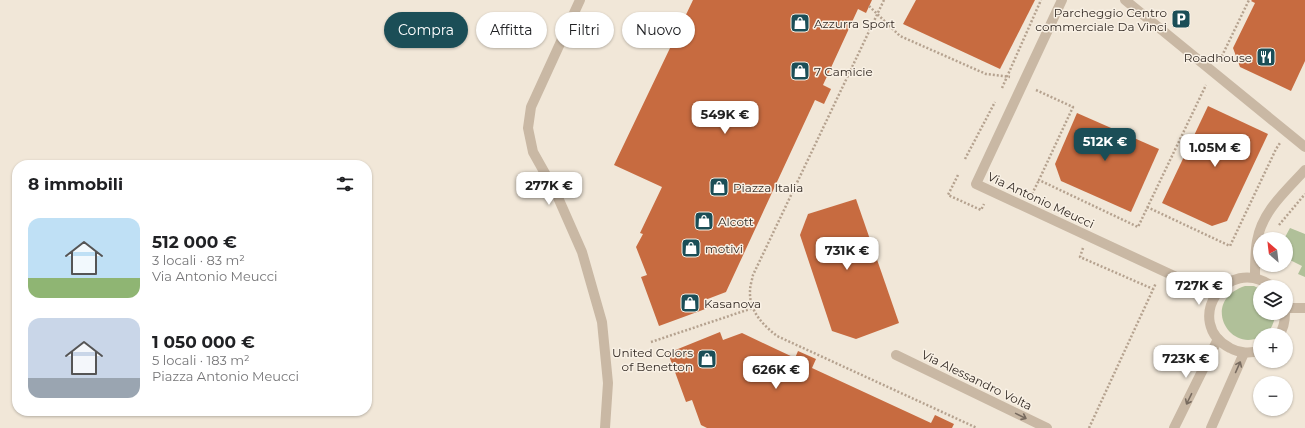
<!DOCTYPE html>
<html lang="it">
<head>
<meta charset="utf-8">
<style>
	:root { --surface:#fff; --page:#f6f6f6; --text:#202124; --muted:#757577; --accent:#1b4e57 }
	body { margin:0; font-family:Montserrat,sans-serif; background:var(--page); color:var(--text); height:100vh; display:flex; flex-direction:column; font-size:15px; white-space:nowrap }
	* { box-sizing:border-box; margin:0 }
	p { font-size:13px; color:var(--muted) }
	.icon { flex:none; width:22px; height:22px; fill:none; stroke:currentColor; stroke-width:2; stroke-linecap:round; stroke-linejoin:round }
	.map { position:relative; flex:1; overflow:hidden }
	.side { position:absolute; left:12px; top:160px; width:360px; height:256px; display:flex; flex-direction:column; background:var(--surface); border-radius:16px; box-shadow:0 1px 3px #0004 }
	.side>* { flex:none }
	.banner { position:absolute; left:384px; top:12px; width:380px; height:36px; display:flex; gap:8px }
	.needle { width:26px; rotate:332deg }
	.tools { position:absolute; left:1253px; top:232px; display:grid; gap:8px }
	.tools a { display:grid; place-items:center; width:40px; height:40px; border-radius:50%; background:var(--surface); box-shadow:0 1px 3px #0004; font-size:20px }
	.price { position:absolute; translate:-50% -34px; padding:0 9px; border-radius:8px; background:#fff; color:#222; font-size:13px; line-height:26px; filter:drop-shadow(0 1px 2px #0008) }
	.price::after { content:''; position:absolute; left:50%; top:24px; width:12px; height:9px; margin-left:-6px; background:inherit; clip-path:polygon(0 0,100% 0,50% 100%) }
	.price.selected { background:var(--accent); color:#fff }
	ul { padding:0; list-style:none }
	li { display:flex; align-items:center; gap:12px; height:100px; padding:0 16px }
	li span { display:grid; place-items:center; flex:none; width:112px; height:80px; border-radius:12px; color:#555 }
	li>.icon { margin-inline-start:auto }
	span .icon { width:48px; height:48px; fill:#fffc; stroke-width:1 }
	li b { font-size:17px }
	h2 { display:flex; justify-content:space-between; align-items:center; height:48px; padding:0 16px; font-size:17px }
	.chip { padding:0 14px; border-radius:18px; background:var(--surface); box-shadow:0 1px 3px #0004; font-size:14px; line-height:36px }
	.chip.selected { background:var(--accent); color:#fff }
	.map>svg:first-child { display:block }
	.green { fill:#b0c099 }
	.building { fill:#c76b40 }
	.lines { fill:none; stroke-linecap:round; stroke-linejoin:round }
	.path { stroke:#b5a28f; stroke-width:2.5; stroke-dasharray:2 2; stroke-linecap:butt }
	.minor { stroke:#c9b8a4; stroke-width:10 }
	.oneway { stroke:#786b5f }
	.labels { text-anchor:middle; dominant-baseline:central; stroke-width:3; stroke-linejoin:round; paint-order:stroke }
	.poi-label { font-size:12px; fill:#352c26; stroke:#f9f1e5; text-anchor:start }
	.street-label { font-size:12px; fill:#352c26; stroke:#f9f1e5 }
</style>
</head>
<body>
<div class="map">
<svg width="1305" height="428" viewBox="0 0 1305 428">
	<rect width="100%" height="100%" fill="#f1e7d8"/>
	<g class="green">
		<polygon points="1290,228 1305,234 1305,277 1298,274 1302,266 1286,258 1286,239 1284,239"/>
		<path d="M1245,286H1254L1260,289V313H1276C1274,322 1271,335 1260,335V337C1229,353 1200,301 1245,286Z"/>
	</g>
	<g class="building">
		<polygon points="693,0 872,0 866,13 858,9 823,85 831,89 824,104 815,100 726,292 705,300 708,308 659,326 641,277 647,275 636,247 643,234 640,233 662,187 614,165"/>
		<polygon points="916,0 1035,0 1000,69 903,24"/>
		<polygon points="1252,0 1305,0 1305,61 1291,91 1240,67 1233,48 1255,3 1251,1"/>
		<polygon points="1208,106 1268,134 1227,221 1212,226 1162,203"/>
		<polygon points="1077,113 1159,149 1131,212 1061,181 1055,164"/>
		<polygon points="856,199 899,323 856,339 832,331 800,235 808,214"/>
		<polygon points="720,332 723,340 742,333 795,358 798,351 816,359 812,368 931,423 935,415 954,424 952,428 707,428 701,425 692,400 686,402 668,353"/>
	</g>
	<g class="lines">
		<g class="path">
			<path d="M884,0L753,275C752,280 750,286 750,291C749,311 763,325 777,336L977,428"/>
			<polyline points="869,6 900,36 986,74 1010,77"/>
			<polyline points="1220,60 1249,0"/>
			<polyline points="1002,88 1041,0"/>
			<polyline points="1036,90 1073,107 1039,180 1138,227 1206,85"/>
			<polyline points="965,159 995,102"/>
			<polyline points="958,175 948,195 981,210 984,204"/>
			<polyline points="1032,194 1039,180"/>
			<polyline points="1147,207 1230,246 1276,149 1280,143"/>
			<polyline points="1279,225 1305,194"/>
			<polyline points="1083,248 1080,257 1153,289"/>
			<polyline points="651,342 753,308"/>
			<polyline points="1089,428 1156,283"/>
		</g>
		<g class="minor">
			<polyline points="580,0 531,107 528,128 533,152 556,193 582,252 602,322 608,383 605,428"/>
			<polyline points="1062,0 976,184 1215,295"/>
			<polyline points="1125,0 1305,147"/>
			<path d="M1255,277C1255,265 1255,252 1257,241C1262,211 1286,191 1305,170"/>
			<polyline points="1286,308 1305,308"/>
			<path d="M1279,335C1284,328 1285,321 1285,313"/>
			<path d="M1260,350C1251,354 1239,353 1230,348C1182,323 1226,252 1273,287"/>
			<polyline points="896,355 1047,428"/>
			<polyline points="1174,428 1218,339"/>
			<polyline points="1211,428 1244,353"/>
		</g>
	</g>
	<defs><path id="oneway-shaft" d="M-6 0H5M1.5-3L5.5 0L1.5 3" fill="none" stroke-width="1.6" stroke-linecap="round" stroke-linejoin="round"/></defs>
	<g class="oneway">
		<use href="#oneway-shaft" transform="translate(1238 367) rotate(-66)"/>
		<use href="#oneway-shaft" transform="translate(1189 399) rotate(116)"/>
		<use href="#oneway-shaft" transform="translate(1021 416) rotate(26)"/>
	</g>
	<defs>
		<symbol id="parking-square" viewBox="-11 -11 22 22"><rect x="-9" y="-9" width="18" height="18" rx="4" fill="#1b4e57" stroke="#f9f1e5"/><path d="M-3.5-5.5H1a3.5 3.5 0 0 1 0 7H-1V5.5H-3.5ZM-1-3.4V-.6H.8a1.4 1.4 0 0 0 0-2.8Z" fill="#fff"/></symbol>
		<symbol id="shop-square" viewBox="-11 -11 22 22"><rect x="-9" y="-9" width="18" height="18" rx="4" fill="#1b4e57" stroke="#f9f1e5"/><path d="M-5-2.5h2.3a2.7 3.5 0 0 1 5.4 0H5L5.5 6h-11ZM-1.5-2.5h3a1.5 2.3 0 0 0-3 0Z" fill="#fff"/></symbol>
		<symbol id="restaurant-square" viewBox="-11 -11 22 22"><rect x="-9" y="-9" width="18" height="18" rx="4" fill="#1b4e57" stroke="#f9f1e5"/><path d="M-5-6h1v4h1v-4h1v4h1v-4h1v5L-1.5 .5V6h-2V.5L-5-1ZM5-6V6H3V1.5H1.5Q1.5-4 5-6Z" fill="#fff"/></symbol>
	</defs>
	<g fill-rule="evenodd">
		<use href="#parking-square" x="1170" y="8" width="22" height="22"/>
		<use href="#shop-square" x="789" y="12" width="22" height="22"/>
		<use href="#restaurant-square" x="1255" y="46" width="22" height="22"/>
		<use href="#shop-square" x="789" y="60" width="22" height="22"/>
		<use href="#shop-square" x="708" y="176" width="22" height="22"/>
		<use href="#shop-square" x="693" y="210" width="22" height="22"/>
		<use href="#shop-square" x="680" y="237" width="22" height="22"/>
		<use href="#shop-square" x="679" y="292" width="22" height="22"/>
		<use href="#shop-square" x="696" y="348" width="22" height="22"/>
	</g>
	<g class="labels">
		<g class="poi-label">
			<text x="1167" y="12" text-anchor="end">Parcheggio Centro<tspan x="1167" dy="14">commerciale Da Vinci</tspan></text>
			<text x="814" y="23">Azzurra Sport</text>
			<text x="1252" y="57" text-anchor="end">Roadhouse</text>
			<text x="814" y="71">7 Camicie</text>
			<text x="733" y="187">Piazza Italia</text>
			<text x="718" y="221">Alcott</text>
			<text x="705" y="248">motivi</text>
			<text x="704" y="303">Kasanova</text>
			<text x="693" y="352" text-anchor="end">United Colors<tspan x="693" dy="14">of Benetton</tspan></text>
		</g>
		<g class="street-label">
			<text transform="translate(1041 200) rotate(25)">Via Antonio Meucci</text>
			<text transform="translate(977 380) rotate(26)">Via Alessandro Volta</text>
		</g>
	</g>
</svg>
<div class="tools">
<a><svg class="needle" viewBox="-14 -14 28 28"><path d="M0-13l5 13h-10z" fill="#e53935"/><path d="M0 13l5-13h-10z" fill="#757577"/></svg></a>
<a><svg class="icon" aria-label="layers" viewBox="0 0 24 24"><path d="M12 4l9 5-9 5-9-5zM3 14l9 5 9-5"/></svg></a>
<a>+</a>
<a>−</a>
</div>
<b class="price" style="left:725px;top:135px">549K €</b>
<b class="price selected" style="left:1105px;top:162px">512K €</b>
<b class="price" style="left:1215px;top:168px">1.05M €</b>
<b class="price" style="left:549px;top:206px">277K €</b>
<b class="price" style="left:847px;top:271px">731K €</b>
<b class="price" style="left:1199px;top:306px">727K €</b>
<b class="price" style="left:1186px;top:379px">723K €</b>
<b class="price" style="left:776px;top:390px">626K €</b>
<div class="banner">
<a class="chip selected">Compra</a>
<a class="chip">Affitta</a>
<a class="chip">Filtri</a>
<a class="chip">Nuovo</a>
</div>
<section class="side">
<h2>8 immobili<svg class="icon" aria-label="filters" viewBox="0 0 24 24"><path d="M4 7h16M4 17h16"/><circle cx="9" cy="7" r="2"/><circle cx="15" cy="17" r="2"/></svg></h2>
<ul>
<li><span style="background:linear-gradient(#bfe0f5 75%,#8fb573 0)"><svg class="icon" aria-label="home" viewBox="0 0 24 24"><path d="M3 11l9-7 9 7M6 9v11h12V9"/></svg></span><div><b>512 000 €</b><p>3 locali · 83 m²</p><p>Via Antonio Meucci</p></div></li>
<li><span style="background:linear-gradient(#c9d6e8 75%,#9aa5b1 0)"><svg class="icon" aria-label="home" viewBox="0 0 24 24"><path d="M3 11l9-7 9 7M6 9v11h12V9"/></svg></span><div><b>1 050 000 €</b><p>5 locali · 183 m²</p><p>Piazza Antonio Meucci</p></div></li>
</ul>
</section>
</div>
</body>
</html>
